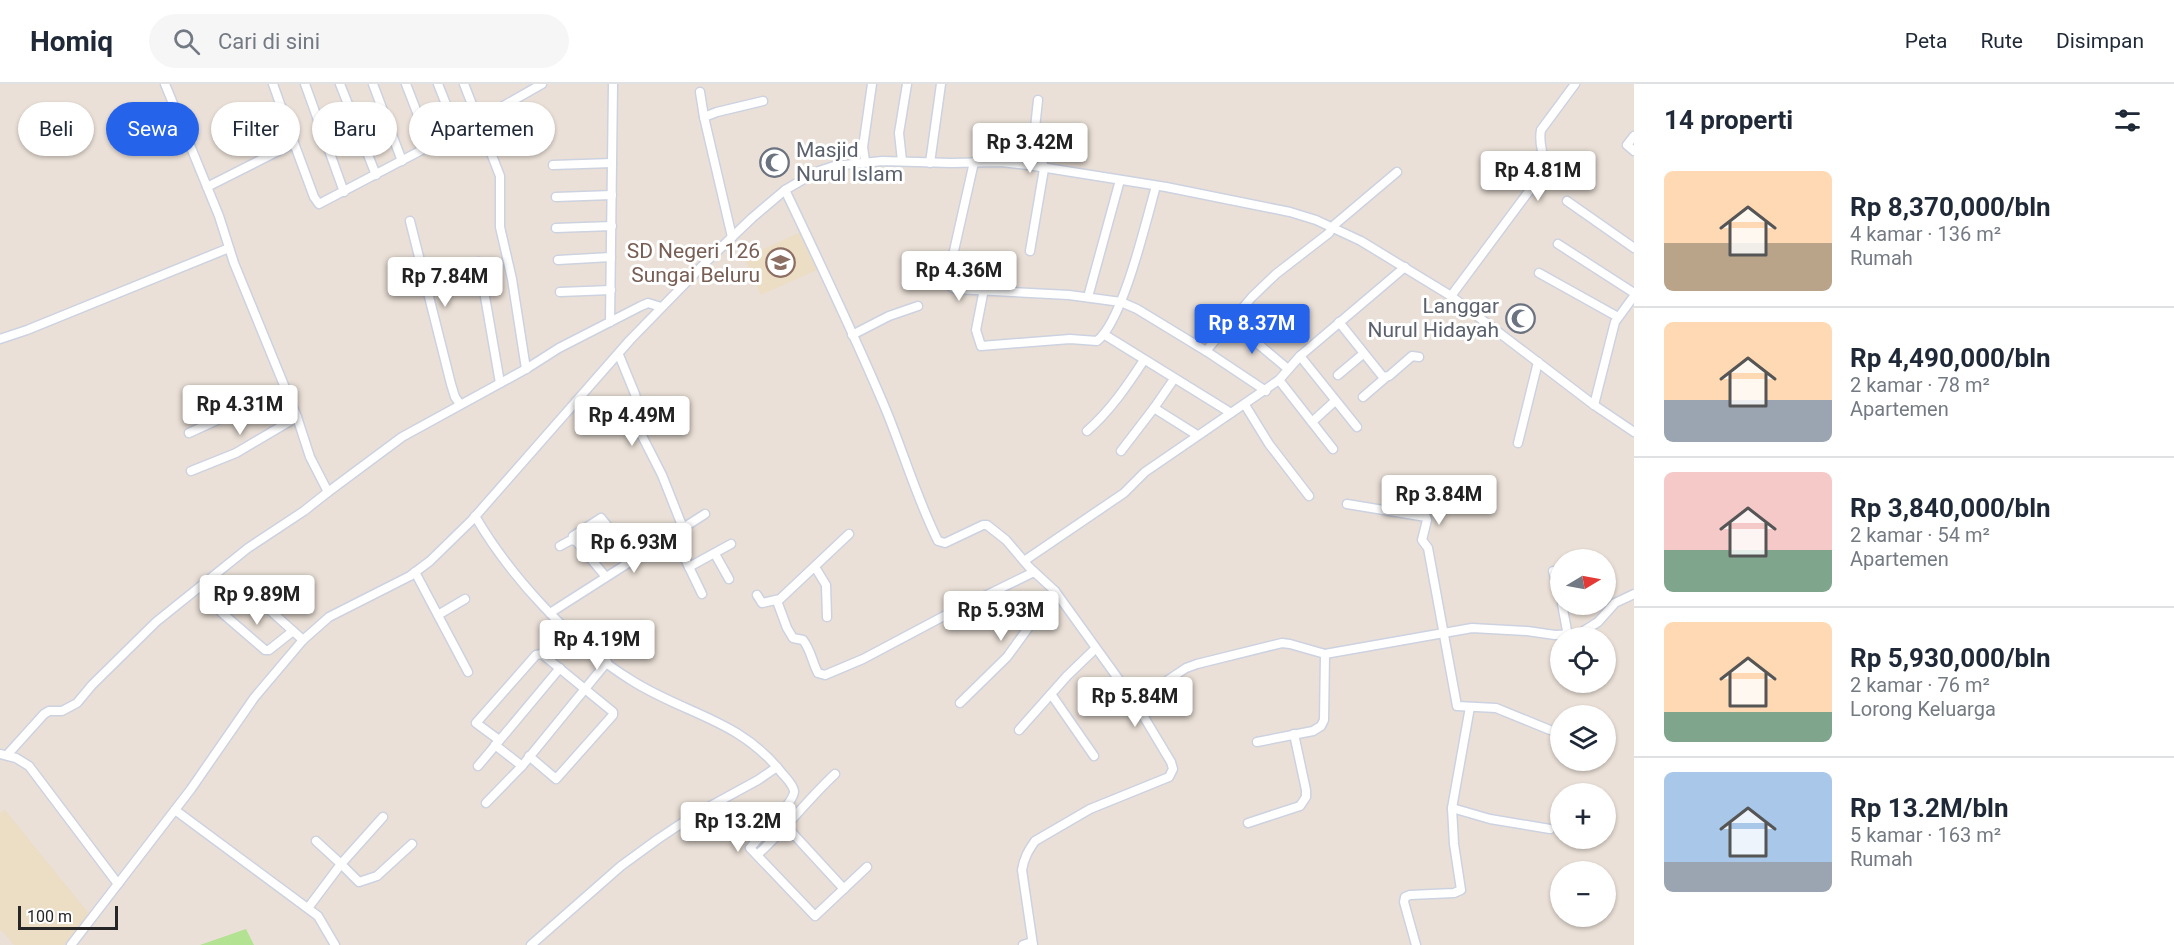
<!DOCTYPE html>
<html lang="id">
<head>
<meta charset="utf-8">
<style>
	:root { --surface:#fff; --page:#f6f6f7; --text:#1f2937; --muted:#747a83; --line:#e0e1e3; --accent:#2563eb }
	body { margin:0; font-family:Roboto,sans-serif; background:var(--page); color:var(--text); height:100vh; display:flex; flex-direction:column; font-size:22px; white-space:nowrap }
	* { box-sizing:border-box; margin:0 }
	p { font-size:20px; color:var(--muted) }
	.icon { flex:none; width:33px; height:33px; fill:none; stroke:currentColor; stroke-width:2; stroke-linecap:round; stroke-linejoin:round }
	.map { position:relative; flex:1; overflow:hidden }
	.panel { display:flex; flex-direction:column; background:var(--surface); width:540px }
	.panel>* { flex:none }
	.banner { position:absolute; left:18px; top:18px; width:570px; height:54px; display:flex; gap:12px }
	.needle { width:39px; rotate:80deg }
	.controls { position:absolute; left:1550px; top:465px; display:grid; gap:12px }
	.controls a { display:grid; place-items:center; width:66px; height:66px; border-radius:50%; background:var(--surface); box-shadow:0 2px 4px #0004; font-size:30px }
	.scale { position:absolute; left:18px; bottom:15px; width:100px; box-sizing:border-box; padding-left:6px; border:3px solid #262626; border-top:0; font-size:16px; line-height:21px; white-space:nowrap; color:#262626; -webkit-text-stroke:4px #fff; paint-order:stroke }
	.price { position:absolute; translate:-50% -51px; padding:0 14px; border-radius:6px; background:#fff; color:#222; font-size:20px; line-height:39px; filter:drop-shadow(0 2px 3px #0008) }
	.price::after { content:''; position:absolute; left:50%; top:36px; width:18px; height:14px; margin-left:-9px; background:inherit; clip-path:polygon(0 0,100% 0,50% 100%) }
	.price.selected { background:var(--accent); color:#fff }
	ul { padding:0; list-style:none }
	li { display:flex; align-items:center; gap:18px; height:150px; padding:0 30px }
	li+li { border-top:2px solid var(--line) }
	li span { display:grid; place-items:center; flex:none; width:168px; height:120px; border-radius:9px; color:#555 }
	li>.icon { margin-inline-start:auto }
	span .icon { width:72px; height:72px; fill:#fffc; stroke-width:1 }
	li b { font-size:26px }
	h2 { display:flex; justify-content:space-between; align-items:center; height:72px; padding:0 30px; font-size:26px }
	.tag { padding:0 21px; border-radius:27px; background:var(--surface); box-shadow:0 2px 4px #0004; font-size:21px; line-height:54px }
	.tag.selected { background:var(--accent); color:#fff }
	header { display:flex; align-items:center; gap:36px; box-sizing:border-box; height:84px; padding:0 30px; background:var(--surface); border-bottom:2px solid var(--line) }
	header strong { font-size:28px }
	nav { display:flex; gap:33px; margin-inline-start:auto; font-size:21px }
	.search { width:420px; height:54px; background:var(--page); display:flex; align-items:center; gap:15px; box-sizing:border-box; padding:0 21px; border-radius:33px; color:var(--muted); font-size:22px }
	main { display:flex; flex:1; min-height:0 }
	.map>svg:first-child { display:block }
	.education { fill:#ecddc5 }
	.park { fill:#b3e292 }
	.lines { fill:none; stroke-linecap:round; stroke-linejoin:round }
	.minor-casing { stroke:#cdd2e0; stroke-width:11 }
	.minor { stroke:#fff; stroke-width:8 }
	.labels { text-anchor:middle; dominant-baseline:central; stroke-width:6; stroke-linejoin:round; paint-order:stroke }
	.worship-label { font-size:21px; fill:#5b616d; stroke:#fff; text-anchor:start }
	.education-label { font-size:21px; fill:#785e54; stroke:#fff; text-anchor:end }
</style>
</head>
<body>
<header>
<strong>Homiq</strong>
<div class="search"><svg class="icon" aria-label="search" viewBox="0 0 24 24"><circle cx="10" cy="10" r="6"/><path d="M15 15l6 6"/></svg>Cari di sini</div>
<nav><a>Peta</a><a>Rute</a><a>Disimpan</a></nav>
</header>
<main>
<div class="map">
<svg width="1634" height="861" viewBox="0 0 1634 861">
	<rect width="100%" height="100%" fill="#eae0d7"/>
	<g class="education">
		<polygon points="801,148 819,185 761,211 744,174"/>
		<polygon points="5,726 90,831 64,861 14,861 3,848 0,847 0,729"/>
	</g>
	<polygon class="park" points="246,845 254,861 200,861"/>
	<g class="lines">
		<defs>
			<g id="minor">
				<polyline points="165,0 219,132 234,179 297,333 310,373 328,408 402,353 526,285 559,264 641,222 648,219 661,223"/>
				<polyline points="273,0 294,59"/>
				<polyline points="305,0 344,108"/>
				<polyline points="340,0 376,91"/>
				<polyline points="373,0 402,77"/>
				<polyline points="406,0 430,62"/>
				<polyline points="438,0 457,48"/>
				<polyline points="464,0 500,92 500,143 512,195 526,285"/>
				<polyline points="700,8 704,33"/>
				<polyline points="1634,52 1627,61 1634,67"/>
				<polyline points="865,77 863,63 872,0"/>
				<polyline points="902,77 899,49 907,0"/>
				<polyline points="974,78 947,198 950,202 955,205 1069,211 1121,218 1137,225 1206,267 1266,307"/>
				<polyline points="930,79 941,0"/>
				<polyline points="553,81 612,79"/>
				<polyline points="207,103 294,59 314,113 319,120 477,37 542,0"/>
				<path d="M785,106C820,179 855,252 886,326C904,370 917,415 938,457L945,459L983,441H987L1006,456L1029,483L1055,507L1135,618L1171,678L1173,685L1169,693L1090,725L1035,757C1028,767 1024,774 1022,786L1033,861"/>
				<polyline points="556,113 612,111"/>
				<polyline points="1567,117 1634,164"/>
				<polyline points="410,137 451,300 455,313 460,320"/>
				<polyline points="556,144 612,142"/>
				<polyline points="732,153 704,33 717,28 763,17"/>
				<polyline points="1558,160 1634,209"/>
				<polyline points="1030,167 1044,85 1035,44 1038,16"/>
				<polyline points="558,176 611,173"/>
				<polyline points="479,178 500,299"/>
				<polyline points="1539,189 1618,233"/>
				<path d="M984,205L976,246L981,262L1070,255L1097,257C1123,237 1146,137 1156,102"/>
				<polyline points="560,208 611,206"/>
				<path d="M1451,212L1538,95C1550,71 1537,66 1541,46L1575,0"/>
				<polyline points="1088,213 1120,96"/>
				<polyline points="610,238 613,0"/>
				<polyline points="1232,238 1288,285"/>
				<polyline points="1339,238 1383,293 1389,292 1412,272 1419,273"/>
				<polyline points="852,251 889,232 918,222"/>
				<polyline points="1105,251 1231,329 1279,296 1300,272 1405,183"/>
				<polyline points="0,255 27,246 229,164"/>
				<polyline points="1206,267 1252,213 1276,190 1329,149 1333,142 1397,88"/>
				<polyline points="619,271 635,310 637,318 634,336 662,391 683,444"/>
				<polyline points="1300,272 1357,343"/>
				<polyline points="1338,291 1363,270"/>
				<polyline points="1279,296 1333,365"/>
				<polyline points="1363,313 1385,294"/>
				<polyline points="1245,321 1269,360 1309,412"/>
				<polyline points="1594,321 1615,238 1634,212"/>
				<polyline points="1154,324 1197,351"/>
				<polyline points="1312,338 1335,317"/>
				<path d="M1087,347C1110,327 1127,302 1144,276"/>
				<polyline points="189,349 285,305"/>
				<polyline points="1518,359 1538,278"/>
				<polyline points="1121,367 1154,324 1174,295"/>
				<polyline points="191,387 236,369 297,333"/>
				<polyline points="1347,420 1426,433 1427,436 1422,456 1428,464 1457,622 1496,624 1550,646"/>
				<path d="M475,432C510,492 571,559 631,596C684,630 739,635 781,688C785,693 793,700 794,707C795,718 758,754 750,764L815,832L867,783"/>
				<polyline points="673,450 702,510"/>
				<polyline points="576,457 573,452 601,434 634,475"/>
				<polyline points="560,462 571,456 576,457 606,493"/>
				<polyline points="715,470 729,495"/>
				<polyline points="1024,477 1124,409 1145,388 1231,329"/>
				<polyline points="689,483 731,460"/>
				<polyline points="815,483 826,501 827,533"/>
				<polyline points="1553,487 1560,513"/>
				<polyline points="415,488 468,588"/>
				<polyline points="253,511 303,556"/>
				<polyline points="757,511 762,519 780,515 849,450"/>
				<path d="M777,517L787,544L793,554L803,556C811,566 812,578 818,589L825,591L863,575L944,532L1034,488"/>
				<polyline points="1562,520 1568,552"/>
				<polyline points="221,528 265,566 269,566 293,547"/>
				<polyline points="550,529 705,430"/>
				<polyline points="438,531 465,515"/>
				<polyline points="1051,610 1094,672"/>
				<polyline points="1135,618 1186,584 1197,580 1282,559 1290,560 1325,570"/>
				<polyline points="960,619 1007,573 1055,507"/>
				<polyline points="1019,646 1067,592 1095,565"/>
				<polyline points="499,656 476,639 536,571 542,570 613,628 613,631 556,695 529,672"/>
				<polyline points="1257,658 1313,647 1321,642 1324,636 1325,570 1472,544 1527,547 1555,551 1579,550 1598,538 1615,519 1634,510"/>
				<polyline points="495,661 522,682"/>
				<polyline points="0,670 16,674 29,682 118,800"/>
				<polyline points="7,671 44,630 49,627 62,627 77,619 92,601 156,538 248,464 304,427 328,408"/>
				<polyline points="478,682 560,584"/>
				<polyline points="486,719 522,682 607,578"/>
				<polyline points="1452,724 1490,735 1550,745"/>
				<polyline points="175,726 318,832 335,861"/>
				<polyline points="383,733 341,780 359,798 377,792 412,760"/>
				<polyline points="1248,739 1300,722 1306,713 1306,706 1294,650"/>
				<polyline points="786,742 844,805"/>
				<path d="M757,771C785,746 807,716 835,690"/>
				<polyline points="308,824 341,780 316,757"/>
				<polyline points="71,861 191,705 254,614 303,556 329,533 410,492 430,477 472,436 630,256 708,176 752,134 785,106 816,88 834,82 882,77 951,79 1001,78 1028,81 1166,103 1290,128 1316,136 1361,157 1451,212 1594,321 1634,348"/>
				<polyline points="531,861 621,782 658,755 694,731 758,696 777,683"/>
				<polyline points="1023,861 1032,858"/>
				<polyline points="1416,861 1404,818 1405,813 1410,811 1454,809 1461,806 1454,760 1452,724 1470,623"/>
			</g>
		</defs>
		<use href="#minor" class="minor-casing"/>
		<use href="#minor" class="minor"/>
	</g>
	<defs>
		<symbol id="mosque-ring" viewBox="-11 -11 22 22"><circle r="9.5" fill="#fff" stroke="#6b7280" stroke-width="1.5"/><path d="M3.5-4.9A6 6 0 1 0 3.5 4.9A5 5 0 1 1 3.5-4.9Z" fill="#6b7280"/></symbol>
		<symbol id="school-ring" viewBox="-11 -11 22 22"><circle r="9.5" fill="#fff" stroke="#8d6e63" stroke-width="1.5"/><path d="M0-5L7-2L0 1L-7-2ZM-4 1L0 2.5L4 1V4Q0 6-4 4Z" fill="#8d6e63"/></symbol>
	</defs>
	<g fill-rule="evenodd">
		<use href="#mosque-ring" x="758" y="62" width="33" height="33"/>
		<use href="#school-ring" x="764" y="162" width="33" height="33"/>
		<use href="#mosque-ring" x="1504" y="218" width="33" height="33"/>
	</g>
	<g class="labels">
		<g class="worship-label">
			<text x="796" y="66">Masjid<tspan x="796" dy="24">Nurul Islam</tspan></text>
			<text x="1499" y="222" text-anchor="end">Langgar<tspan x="1499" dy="24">Nurul Hidayah</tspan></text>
		</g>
		<g class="education-label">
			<text x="760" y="167">SD Negeri 126<tspan x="760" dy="24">Sungai Beluru</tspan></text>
		</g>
	</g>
</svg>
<div class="controls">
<a><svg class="needle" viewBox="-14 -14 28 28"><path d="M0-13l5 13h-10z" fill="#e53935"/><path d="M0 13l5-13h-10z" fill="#747a83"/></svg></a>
<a><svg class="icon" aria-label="locate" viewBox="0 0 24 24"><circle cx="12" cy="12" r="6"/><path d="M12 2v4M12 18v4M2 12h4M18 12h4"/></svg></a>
<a><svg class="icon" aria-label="layers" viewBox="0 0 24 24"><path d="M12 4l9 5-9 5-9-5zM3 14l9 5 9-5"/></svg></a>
<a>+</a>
<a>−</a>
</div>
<div class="scale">100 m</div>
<b class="price" style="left:1030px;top:90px">Rp 3.42M</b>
<b class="price" style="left:1538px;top:118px">Rp 4.81M</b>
<b class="price" style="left:959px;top:218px">Rp 4.36M</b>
<b class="price" style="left:445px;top:224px">Rp 7.84M</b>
<b class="price selected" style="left:1252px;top:271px">Rp 8.37M</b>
<b class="price" style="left:240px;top:352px">Rp 4.31M</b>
<b class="price" style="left:632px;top:363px">Rp 4.49M</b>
<b class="price" style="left:1439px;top:442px">Rp 3.84M</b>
<b class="price" style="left:634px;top:490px">Rp 6.93M</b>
<b class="price" style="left:257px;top:542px">Rp 9.89M</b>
<b class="price" style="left:1001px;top:558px">Rp 5.93M</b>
<b class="price" style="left:597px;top:587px">Rp 4.19M</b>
<b class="price" style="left:1135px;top:644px">Rp 5.84M</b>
<b class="price" style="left:738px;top:769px">Rp 13.2M</b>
<div class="banner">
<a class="tag">Beli</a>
<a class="tag selected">Sewa</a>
<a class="tag">Filter</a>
<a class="tag">Baru</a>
<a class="tag">Apartemen</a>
</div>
</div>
<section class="panel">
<h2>14 properti<svg class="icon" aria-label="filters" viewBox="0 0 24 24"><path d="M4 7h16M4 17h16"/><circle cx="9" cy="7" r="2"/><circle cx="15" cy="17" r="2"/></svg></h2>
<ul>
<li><span style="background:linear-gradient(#ffd9b3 60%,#b9a48a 0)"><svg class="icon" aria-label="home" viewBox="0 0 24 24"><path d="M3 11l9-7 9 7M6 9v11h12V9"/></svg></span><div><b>Rp 8,370,000/bln</b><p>4 kamar · 136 m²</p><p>Rumah</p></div></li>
<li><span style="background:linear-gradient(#ffd9b3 65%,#9aa5b1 0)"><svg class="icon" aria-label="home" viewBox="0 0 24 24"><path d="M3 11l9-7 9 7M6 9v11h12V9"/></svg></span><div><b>Rp 4,490,000/bln</b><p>2 kamar · 78 m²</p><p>Apartemen</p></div></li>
<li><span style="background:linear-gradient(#f6c9c9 65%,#7fa58c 0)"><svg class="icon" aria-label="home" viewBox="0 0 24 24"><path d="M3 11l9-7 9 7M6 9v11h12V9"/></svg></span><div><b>Rp 3,840,000/bln</b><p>2 kamar · 54 m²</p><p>Apartemen</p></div></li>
<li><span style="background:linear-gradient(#ffd9b3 75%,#7fa58c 0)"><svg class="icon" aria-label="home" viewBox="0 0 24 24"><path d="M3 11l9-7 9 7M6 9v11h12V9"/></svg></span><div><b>Rp 5,930,000/bln</b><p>2 kamar · 76 m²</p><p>Lorong Keluarga</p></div></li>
<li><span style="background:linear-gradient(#a9c7e8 75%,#9aa5b1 0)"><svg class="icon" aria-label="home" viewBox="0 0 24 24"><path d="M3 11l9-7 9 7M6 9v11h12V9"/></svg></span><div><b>Rp 13.2M/bln</b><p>5 kamar · 163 m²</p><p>Rumah</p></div></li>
</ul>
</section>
</main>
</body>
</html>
